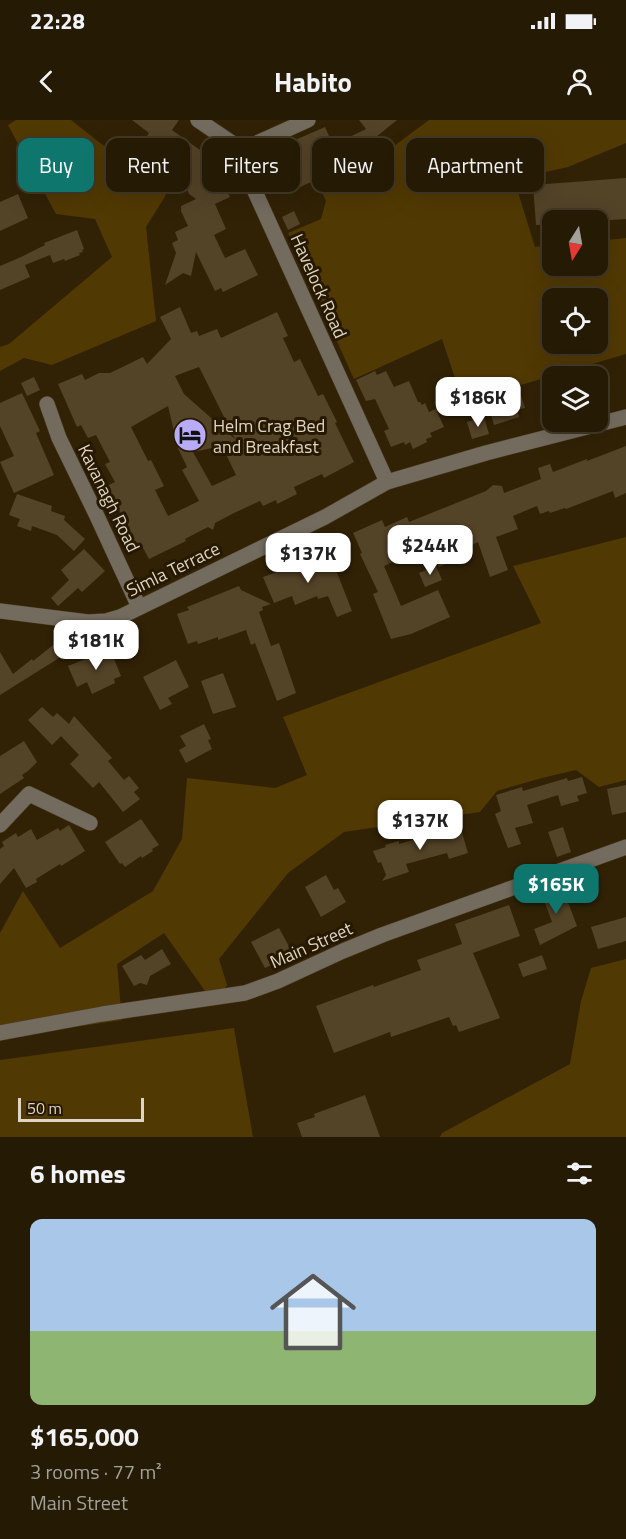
<!DOCTYPE html>
<html lang="en">
<head>
<meta charset="utf-8">
<style>
	:root { --surface:#251a04; --page:#2d230e; --text:#f1f3f6; --muted:#a3a19a; --line:#423826; --accent:#0f766e }
	body { margin:0; font-family:"Titillium Web",sans-serif; background:var(--page); color:var(--text); height:100vh; display:flex; flex-direction:column; font-size:22px; white-space:nowrap }
	* { box-sizing:border-box; margin:0 }
	p { font-size:20px; color:var(--muted) }
	.icon { flex:none; width:33px; height:33px; fill:none; stroke:currentColor; stroke-width:2; stroke-linecap:round; stroke-linejoin:round }
	.map { position:relative; height:1017px; overflow:hidden }
	.details { display:flex; flex-direction:column; background:var(--surface); flex:1 }
	.details>* { flex:none }
	.top-card { position:absolute; left:18px; top:18px; width:591px; height:54px; display:flex; gap:12px }
	.needle { width:39px; rotate:191deg }
	.tools { position:absolute; left:542px; top:90px; display:grid; gap:12px }
	.tools a { display:grid; place-items:center; width:66px; height:66px; border-radius:12px; background:var(--surface); box-shadow:0 6px 24px #0002,0 0 0 2px var(--line); font-size:30px }
	.scale { position:absolute; left:18px; bottom:15px; width:126px; box-sizing:border-box; padding-left:6px; border:3px solid #ded5c5; border-top:0; font-size:16px; line-height:21px; white-space:nowrap; color:#ded5c5; -webkit-text-stroke:4px #271900; paint-order:stroke }
	.price { position:absolute; translate:-50% -51px; padding:0 14px; border-radius:12px; background:#fff; color:#222; font-size:20px; line-height:39px; filter:drop-shadow(0 2px 3px #0008) }
	.price::after { content:''; position:absolute; left:50%; top:36px; width:18px; height:14px; margin-left:-9px; background:inherit; clip-path:polygon(0 0,100% 0,50% 100%) }
	.price.current { background:var(--accent); color:#fff }
	ul { padding:0; list-style:none }
	li { display:grid; align-content:center; gap:12px; height:318px; padding:0 30px }
	li+li { border-top:2px solid var(--line) }
	li span { display:grid; place-items:center; height:186px; border-radius:12px; color:#555 }
	li>.icon { margin-inline-start:auto }
	span .icon { width:108px; height:108px; fill:#fffc; stroke-width:1 }
	li b { font-size:26px }
	h2 { display:flex; justify-content:space-between; align-items:center; height:72px; padding:0 30px; font-size:26px }
	.pill { padding:0 21px; border-radius:12px; background:var(--surface); box-shadow:0 6px 24px #0002,0 0 0 2px var(--line); font-size:21px; line-height:54px }
	.pill.current { background:var(--accent); color:#fff }
	.status { display:flex; justify-content:space-between; align-items:center; height:42px; padding:0 30px; background:var(--surface); direction:ltr }
	.status svg { height:16px; fill:currentColor }
	header { display:flex; justify-content:space-between; align-items:center; height:78px; padding:0 30px; background:var(--surface); font-size:27px; font-weight:700 }
	.map>svg:first-child { display:block }
	.green { fill:#513903; fill-rule:evenodd }
	.building { fill:#534327; fill-rule:evenodd }
	.lines { fill:none; stroke-linecap:round; stroke-linejoin:round }
	.minor-casing { stroke:#4d3f25; stroke-width:16 }
	.minor { stroke:#736b5e; stroke-width:15 }
	.labels { text-anchor:middle; dominant-baseline:central; stroke-width:6; stroke-linejoin:round; paint-order:stroke }
	.street-label { font-size:18px; fill:#ded5c5; stroke:#271900 }
	.poi-label { font-size:18px; fill:#ded5c5; stroke:#271900; text-anchor:start }
</style>
</head>
<body>
<div class="status"><b>22:28</b><svg viewBox="0 0 49 12"><path d="M0 12V9h3v3zM5 12V6h3v6zM10 12V3h3v9zM15 12V0h3v12zM26 1h20v11H26zM47 4h2v5h-2z"/></svg></div>
<header><svg class="icon" aria-label="back" viewBox="0 0 24 24"><path d="M15 5l-7 7 7 7"/></svg>Habito<svg class="icon" aria-label="person" viewBox="0 0 24 24"><circle cx="12" cy="8" r="4"/><path d="M4 21q1-7 8-7t8 7"/></svg></header>
<div class="map">
<svg width="626" height="1017" viewBox="0 0 626 1017">
	<rect width="100%" height="100%" fill="#312206"/>
	<g class="green">
		<polygon points="16,0 71,0 166,75 146,107 156,201 52,245 24,238 0,251 0,227 9,224 112,137 95,99 56,94 8,5"/>
		<path d="M429,0H626V23L568,47L514,59L535,127L552,125V146H597V121L626,118V234L463,282L442,219L354,259L288,113L321,99L326,81L322,72L347,61ZM552,178H597V224H552Z"/>
		<polygon points="626,417 626,660 599,667 576,650 542,658 497,671 480,692 344,712 288,753 219,839 227,865 215,885 164,813 117,844 122,900 0,918 0,813 23,771 60,828 153,771 182,719 187,658 275,668 307,655 283,597 541,503 513,446"/>
		<polygon points="626,839 626,1017 440,1017 442,1013 570,944 581,881 591,848"/>
		<polygon points="234,908 253,1017 0,1017 0,940"/>
	</g>
	<g class="building">
		<polygon points="132,0 179,0 172,10 200,30 206,27 230,77 215,84 226,109 214,115 225,138 245,129 258,155 223,172 221,168 215,171 196,132 191,156 183,153 165,165 176,133 172,123 178,120 175,112 188,106 181,91 181,86 196,79 189,74 178,48 170,59 160,52 161,50 152,44 160,32 148,23 151,19 147,16 149,13"/>
		<polygon points="359,0 397,0 365,26 365,28 342,38 344,43 338,45 342,53 324,61 322,57 300,67 294,54 273,64 270,63 259,37 295,20 325,7 333,25 366,9"/>
		<polygon points="626,58 626,99 597,101 552,100 552,104 536,105 533,65"/>
		<polygon points="18,74 28,98 0,111 0,82"/>
		<polygon points="294,91 300,104 288,110 282,97"/>
		<polygon points="77,110 84,129 82,130 83,132 79,133 80,135 65,141 64,139 53,143 50,135 25,145 30,157 0,170 0,146 21,137 45,125 44,123"/>
		<path d="M180,187L191,213L197,211L199,216L217,209L221,218L277,192L288,216L283,218L294,242L300,239L318,276L323,274L337,302L335,303L354,342L324,358L322,354L294,367L297,374L277,384L276,380L263,386L260,381L234,393L215,403L213,410L208,407L185,419L186,421L149,439L142,426L134,431L127,418L132,416L107,366L115,362L105,344L110,342L96,315L88,318L81,305L77,307L58,264L82,254L85,260L99,253H110L143,237L147,244L171,219L160,197ZM199,247L235,319L184,274L175,256ZM168,286L176,320H174L187,347L182,350L199,381L168,396L155,370L164,366L151,340L148,341L131,307ZM222,326L236,355L212,366L193,332Z"/>
		<polygon points="375,251 377,255 386,251 394,267 409,261 418,282 420,282 422,285 425,283 429,292 436,289 444,307 430,313 432,317 426,319 427,322 413,329 410,322 405,325 404,322 391,327 384,311 389,309 375,279 366,281 356,260"/>
		<polygon points="34,257 40,270 27,276 21,263"/>
		<polygon points="22,273 40,311 36,313 54,355 14,373 0,342 14,336 0,306 0,283"/>
		<polygon points="521,275 525,288 517,290 519,297 494,305 488,284"/>
		<polygon points="484,297 489,314 472,319 467,302"/>
		<polygon points="626,326 626,373 615,378 613,371 566,389 565,388 550,393 549,391 540,394 537,386 513,396 518,409 496,417 508,450 490,457 478,422 452,434 455,440 439,447 423,411 394,425 401,438 384,446 401,486 438,470 450,497 411,514 391,519 373,474 378,472 360,434 362,433 353,413 382,400 385,407 407,397 409,402 486,371 493,365 502,366 504,373 541,359 538,348 550,344 553,352 587,339 587,341"/>
		<polygon points="17,374 52,386 51,391 65,396 64,400 85,419 74,431 57,415 32,406 31,411 17,406 20,399 9,395"/>
		<polygon points="84,429 105,451 82,472 78,468 58,486 51,478 69,460 61,450"/>
		<polygon points="303,432 309,448 324,442 326,448 334,445 352,491 337,497 328,476 318,479 317,476 295,485 292,476 274,483 263,457 291,447 289,440 291,439 290,437"/>
		<polygon points="436,446 442,460 425,467 419,453"/>
		<polygon points="239,466 241,470 271,484 262,487 263,490 259,492 271,526 279,523 296,573 277,581 255,523 251,525 246,510 218,520 218,517 198,524 197,521 188,524 177,494 189,490 187,487"/>
		<polygon points="71,513 75,528 0,575 0,532 13,554 32,539 33,541 57,522 56,517"/>
		<polygon points="110,529 121,556 114,559 115,563 92,574 87,562 77,567 68,546"/>
		<polygon points="176,540 189,567 168,578 172,584 160,590 143,557"/>
		<polygon points="223,553 236,587 213,594 201,561"/>
		<polygon points="42,587 53,597 57,593 69,604 74,596 112,638 108,641 124,660 129,656 139,668 134,672 140,679 123,692 99,662 93,668 70,644 79,635 61,616 52,625 28,600"/>
		<polygon points="204,604 211,619 208,620 212,629 186,643 179,630 186,626 180,616"/>
		<polygon points="24,621 37,642 28,651 22,655 24,658 0,674 0,636"/>
		<polygon points="582,657 587,673 577,676 579,681 561,686 558,675 527,685 533,703 515,708 521,724 508,728 495,694 501,691 496,675 522,667 523,671 567,658 568,661"/>
		<polygon points="626,665 626,692 612,695 607,669"/>
		<polygon points="141,699 159,725 152,729 153,731 142,738 141,736 125,747 122,743 120,744 105,722"/>
		<polygon points="69,705 85,731 61,746 60,744 36,759 37,762 26,768 14,748 0,764 0,729 4,726 2,722 16,713 18,717 31,709 37,720 58,708 60,711"/>
		<polygon points="460,706 468,733 449,739 447,733 406,744 409,752 382,761 386,755 381,742 378,743 373,731 386,727 385,725 399,721 399,724"/>
		<polygon points="563,707 571,732 557,737 548,712"/>
		<polygon points="326,755 334,770 338,768 346,782 321,797 305,767"/>
		<polygon points="561,764 577,806 540,825 534,809 552,802 541,772"/>
		<polygon points="509,785 520,816 473,833 500,898 459,912 456,905 453,906 449,897 391,917 390,912 334,933 316,886 373,865 374,867 421,850 417,840 462,824 455,804"/>
		<polygon points="626,797 626,821 598,829 591,807"/>
		<polygon points="279,808 292,832 279,839 280,841 265,848 251,822"/>
		<polygon points="162,829 171,844 150,856 147,865 140,863 134,866 122,846 141,835 145,840"/>
		<polygon points="542,835 547,849 523,857 518,844"/>
		<polygon points="365,975 380,1017 302,1017 297,1003 315,997 314,994"/>
	</g>
	<g class="lines">
		<defs>
			<g id="minor">
				<polyline points="198,0 232,23 237,32 387,362"/>
				<polyline points="237,32 308,0"/>
				<polyline points="47,284 59,318 96,394 139,487"/>
				<polyline points="0,491 88,502 106,501 120,497 325,397 387,362 486,333 626,297"/>
				<polyline points="0,705 29,674 90,703"/>
				<polyline points="0,913 102,894 245,873 278,861 343,831 382,815 626,727"/>
			</g>
		</defs>
		<use href="#minor" class="minor-casing"/>
		<use href="#minor" class="minor"/>
	</g>
	<defs>
		<symbol id="hotel-disc" viewBox="-11 -11 22 22"><circle r="9.5" fill="#b8abf7" stroke="#271900"/><path d="M-6-4.5h1.5V1H6V5H4.5V3h-9V5H-6ZM-4 0a1.8 1.8 0 1 1 3.6 0ZM.5 0V-2.5h3Q6-2.5 6 0Z" fill="#111"/></symbol>
	</defs>
	<g fill-rule="evenodd">
		<use href="#hotel-disc" x="171" y="296" width="38" height="38"/>
	</g>
	<g class="labels">
		<g class="street-label">
			<text transform="translate(319 166) rotate(66)">Havelock Road</text>
			<text transform="translate(109 378) rotate(64)">Kavanagh Road</text>
			<text transform="translate(173 449) rotate(-26)">Simla Terrace</text>
			<text transform="translate(311 825) rotate(-24)">Main Street</text>
		</g>
		<g class="poi-label">
			<text x="213" y="305">Helm Crag Bed<tspan x="213" dy="21">and Breakfast</tspan></text>
		</g>
	</g>
</svg>
<div class="tools">
<a><svg class="needle" viewBox="-14 -14 28 28"><path d="M0-13l5 13h-10z" fill="#e53935"/><path d="M0 13l5-13h-10z" fill="#a3a19a"/></svg></a>
<a><svg class="icon" aria-label="locate" viewBox="0 0 24 24"><circle cx="12" cy="12" r="6"/><path d="M12 2v4M12 18v4M2 12h4M18 12h4"/></svg></a>
<a><svg class="icon" aria-label="layers" viewBox="0 0 24 24"><path d="M12 4l9 5-9 5-9-5zM3 14l9 5 9-5"/></svg></a>
</div>
<div class="scale">50 m</div>
<b class="price" style="left:478px;top:308px">$186K</b>
<b class="price" style="left:430px;top:456px">$244K</b>
<b class="price" style="left:308px;top:464px">$137K</b>
<b class="price" style="left:96px;top:551px">$181K</b>
<b class="price" style="left:420px;top:731px">$137K</b>
<b class="price current" style="left:556px;top:795px">$165K</b>
<div class="top-card">
<a class="pill current">Buy</a>
<a class="pill">Rent</a>
<a class="pill">Filters</a>
<a class="pill">New</a>
<a class="pill">Apartment</a>
</div>
</div>
<section class="details">
<h2>6 homes<svg class="icon" aria-label="filters" viewBox="0 0 24 24"><path d="M4 7h16M4 17h16"/><circle cx="9" cy="7" r="2"/><circle cx="15" cy="17" r="2"/></svg></h2>
<ul>
<li><span style="background:linear-gradient(#a9c7e8 60%,#8fb573 0)"><svg class="icon" aria-label="home" viewBox="0 0 24 24"><path d="M3 11l9-7 9 7M6 9v11h12V9"/></svg></span><div><b>$165,000</b><p>3 rooms · 77 m²</p><p>Main Street</p></div></li>
</ul>
</section>
</body>
</html>
